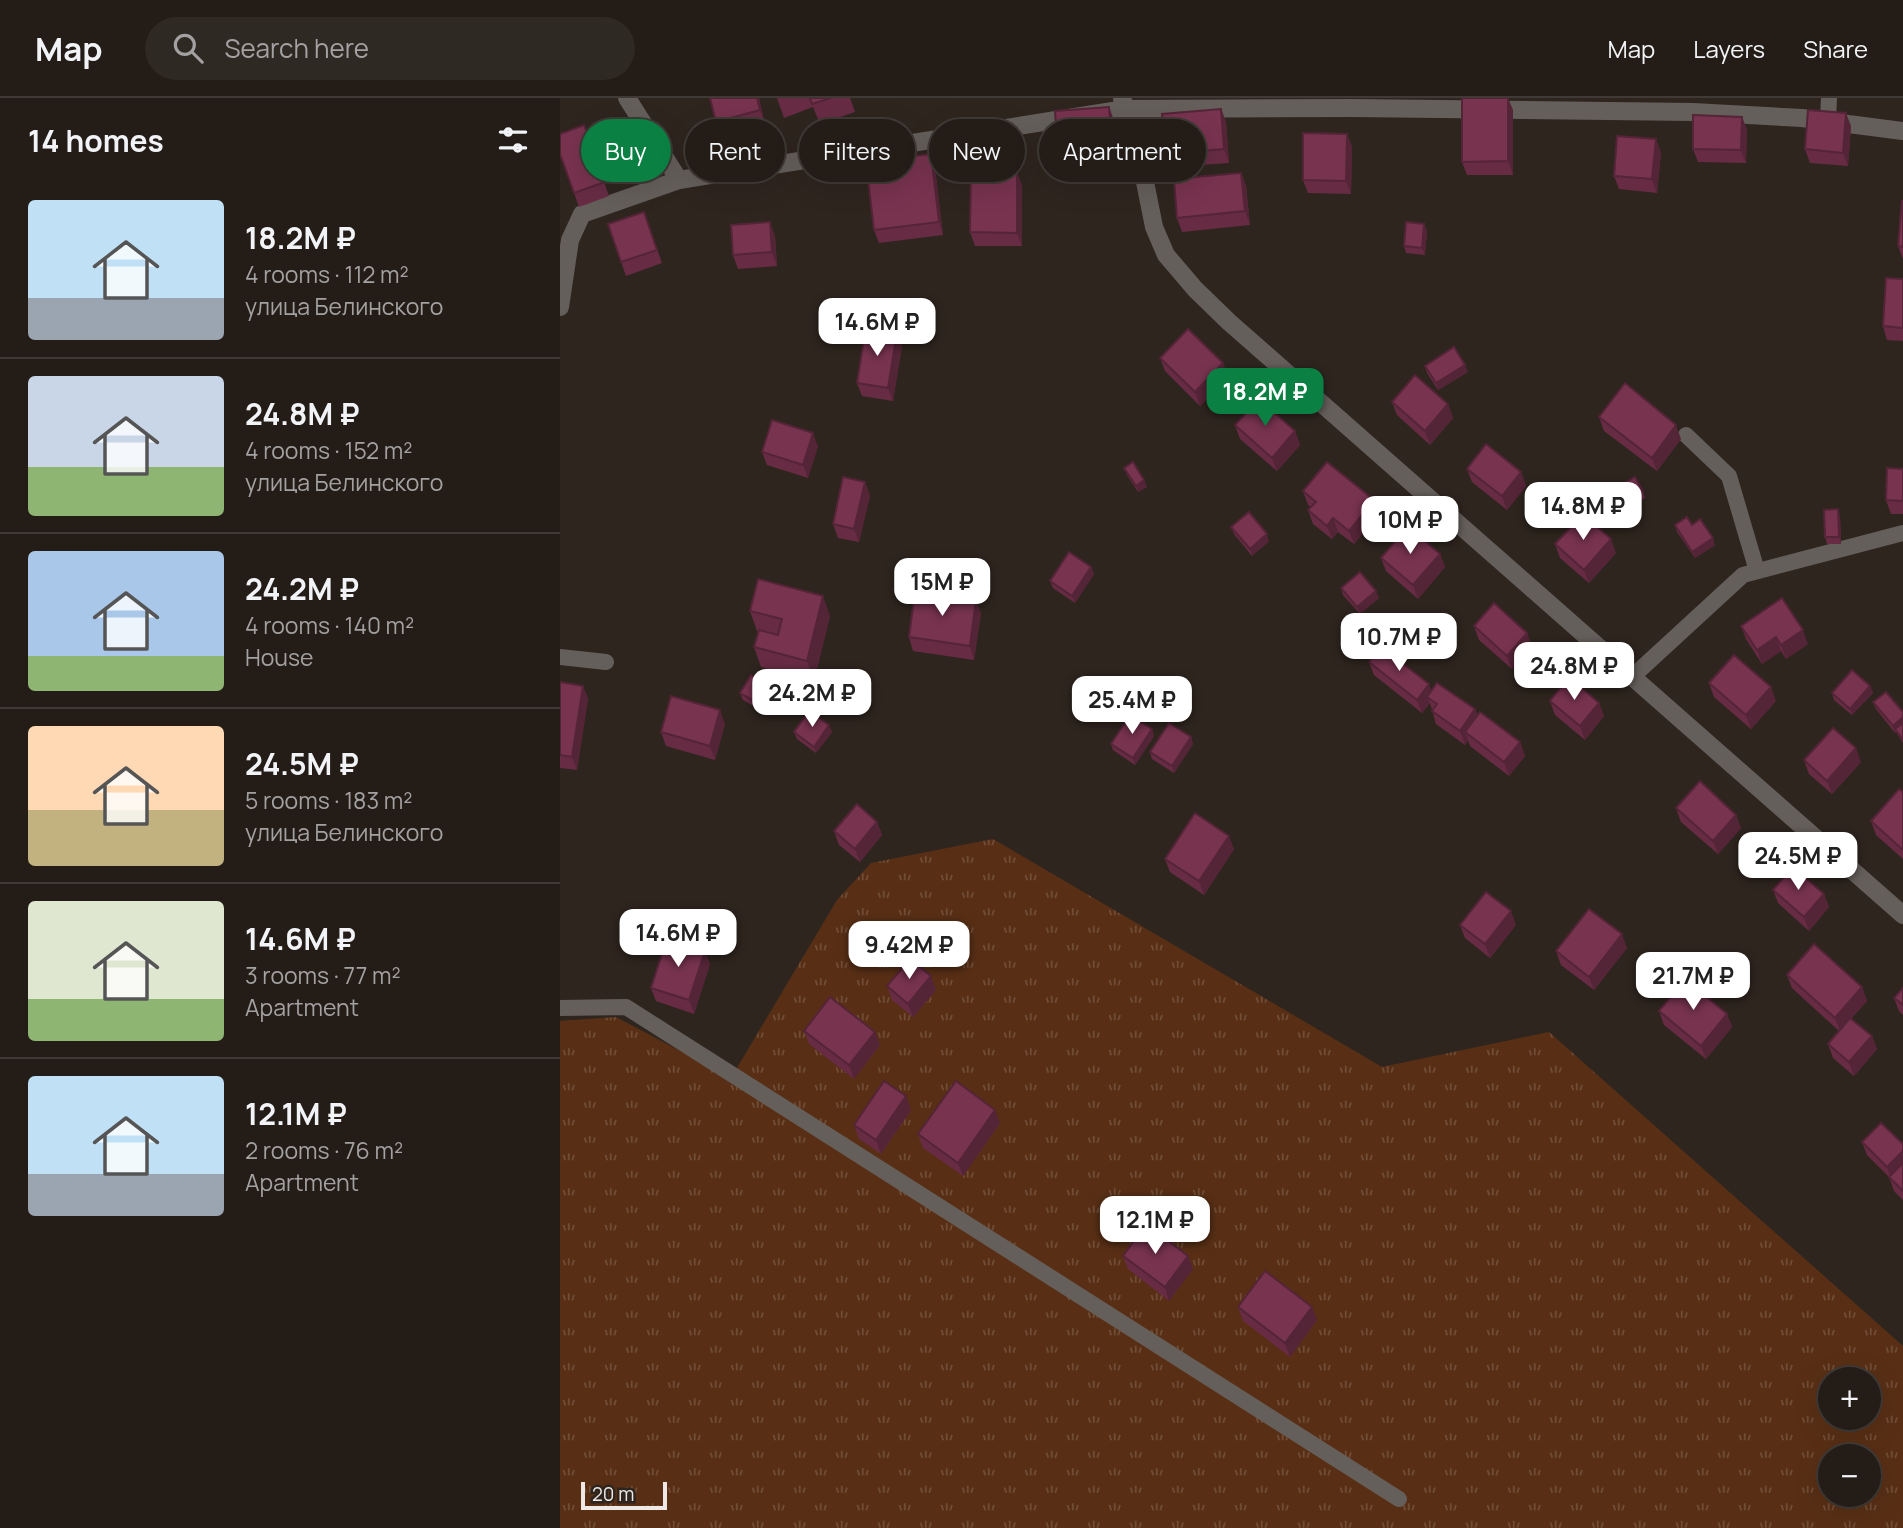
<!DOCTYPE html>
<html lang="en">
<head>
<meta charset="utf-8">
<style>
	:root { --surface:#231c17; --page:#2f2924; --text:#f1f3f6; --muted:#a3a1a1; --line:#403a36; --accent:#0b8043 }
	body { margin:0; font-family:Manrope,sans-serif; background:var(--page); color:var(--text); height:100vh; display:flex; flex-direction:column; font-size:26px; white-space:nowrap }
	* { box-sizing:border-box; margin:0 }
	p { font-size:23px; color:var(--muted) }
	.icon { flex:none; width:38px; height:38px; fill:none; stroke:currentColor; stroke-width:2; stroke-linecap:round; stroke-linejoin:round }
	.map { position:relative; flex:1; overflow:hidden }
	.drawer { display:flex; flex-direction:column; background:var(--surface); width:560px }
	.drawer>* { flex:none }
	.top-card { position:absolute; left:21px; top:21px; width:665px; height:63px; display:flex; gap:14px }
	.controls { position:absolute; left:1258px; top:1269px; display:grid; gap:14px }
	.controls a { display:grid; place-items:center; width:63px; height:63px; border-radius:50%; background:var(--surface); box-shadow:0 7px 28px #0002,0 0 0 2px var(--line); font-size:35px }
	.scale { position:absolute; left:21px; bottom:18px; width:86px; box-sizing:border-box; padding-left:7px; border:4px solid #efe8e4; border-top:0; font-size:19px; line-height:24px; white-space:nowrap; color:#efe8e4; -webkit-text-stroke:5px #2f251f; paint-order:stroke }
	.price { position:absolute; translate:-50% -60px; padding:0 16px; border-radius:14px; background:#fff; color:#222; font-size:23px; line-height:46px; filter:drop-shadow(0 2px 4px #0008) }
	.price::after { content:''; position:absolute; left:50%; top:42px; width:21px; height:16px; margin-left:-10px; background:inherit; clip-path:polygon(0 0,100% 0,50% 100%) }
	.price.current { background:var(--accent); color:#fff }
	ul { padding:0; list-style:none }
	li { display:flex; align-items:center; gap:21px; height:175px; padding:0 28px }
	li+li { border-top:2px solid var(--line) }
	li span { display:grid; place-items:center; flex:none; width:196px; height:140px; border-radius:7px; color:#555 }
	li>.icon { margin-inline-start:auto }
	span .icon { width:84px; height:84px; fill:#fffc; stroke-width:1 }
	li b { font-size:30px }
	h2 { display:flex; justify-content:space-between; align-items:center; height:84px; padding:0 28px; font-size:30px }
	.pill { padding:0 24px; border-radius:32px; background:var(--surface); box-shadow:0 7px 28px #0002,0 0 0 2px var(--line); font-size:24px; line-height:63px }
	.pill.current { background:var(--accent); color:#fff }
	header { display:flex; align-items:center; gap:42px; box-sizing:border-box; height:98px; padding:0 35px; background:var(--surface); border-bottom:2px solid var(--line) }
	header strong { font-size:33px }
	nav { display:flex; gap:38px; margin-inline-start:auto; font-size:24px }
	.search { width:490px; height:63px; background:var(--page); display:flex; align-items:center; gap:18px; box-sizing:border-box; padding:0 24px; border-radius:38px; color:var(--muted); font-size:26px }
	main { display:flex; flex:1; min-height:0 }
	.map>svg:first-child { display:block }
	.grass { fill:url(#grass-tufts); fill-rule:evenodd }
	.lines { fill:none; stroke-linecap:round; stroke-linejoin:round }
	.lane { stroke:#655f5c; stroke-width:16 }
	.street { stroke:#655f5c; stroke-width:18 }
	.wall { fill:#672c44 }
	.shaded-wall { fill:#542437 }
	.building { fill:#78334f; stroke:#542437; stroke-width:2 }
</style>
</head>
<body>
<header>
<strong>Map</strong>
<div class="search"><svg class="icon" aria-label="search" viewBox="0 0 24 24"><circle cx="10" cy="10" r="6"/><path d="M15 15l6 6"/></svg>Search here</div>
<nav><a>Map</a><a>Layers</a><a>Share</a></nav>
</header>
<main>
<section class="drawer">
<h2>14 homes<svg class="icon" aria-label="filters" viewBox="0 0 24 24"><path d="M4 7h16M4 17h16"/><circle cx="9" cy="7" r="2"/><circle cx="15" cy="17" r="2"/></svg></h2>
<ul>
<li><span style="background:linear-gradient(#bfe0f5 70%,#9aa5b1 0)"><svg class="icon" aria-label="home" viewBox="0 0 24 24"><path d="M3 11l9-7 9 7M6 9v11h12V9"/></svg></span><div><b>18.2M ₽</b><p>4 rooms · 112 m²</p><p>улица Белинского</p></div></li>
<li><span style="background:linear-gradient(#c9d6e8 65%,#8fb573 0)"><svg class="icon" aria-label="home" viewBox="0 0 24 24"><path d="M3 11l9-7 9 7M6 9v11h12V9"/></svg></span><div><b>24.8M ₽</b><p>4 rooms · 152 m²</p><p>улица Белинского</p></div></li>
<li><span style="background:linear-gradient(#a9c7e8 75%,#8fb573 0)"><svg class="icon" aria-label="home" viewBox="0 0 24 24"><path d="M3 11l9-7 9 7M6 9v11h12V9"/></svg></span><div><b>24.2M ₽</b><p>4 rooms · 140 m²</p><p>House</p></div></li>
<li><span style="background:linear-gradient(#ffd9b3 60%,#c2b280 0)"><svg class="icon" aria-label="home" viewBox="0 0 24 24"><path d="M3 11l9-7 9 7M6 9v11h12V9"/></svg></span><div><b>24.5M ₽</b><p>5 rooms · 183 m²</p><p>улица Белинского</p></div></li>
<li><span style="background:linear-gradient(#dfe7d0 70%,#8fb573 0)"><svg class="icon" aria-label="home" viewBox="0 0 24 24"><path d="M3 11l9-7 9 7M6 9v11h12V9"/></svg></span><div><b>14.6M ₽</b><p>3 rooms · 77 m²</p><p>Apartment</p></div></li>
<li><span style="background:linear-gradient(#bfe0f5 70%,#9aa5b1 0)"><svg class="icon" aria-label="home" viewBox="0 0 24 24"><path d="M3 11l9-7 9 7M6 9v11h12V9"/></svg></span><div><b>12.1M ₽</b><p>2 rooms · 76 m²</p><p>Apartment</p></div></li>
</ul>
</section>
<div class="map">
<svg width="1343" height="1430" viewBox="0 0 1343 1430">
	<defs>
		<pattern id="grass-tufts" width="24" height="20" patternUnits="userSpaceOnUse" patternTransform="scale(1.75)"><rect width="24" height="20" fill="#582f15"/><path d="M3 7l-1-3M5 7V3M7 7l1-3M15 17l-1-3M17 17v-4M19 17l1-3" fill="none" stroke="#704d37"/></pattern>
	</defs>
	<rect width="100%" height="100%" fill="#2f251f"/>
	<path class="grass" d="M433,741L822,969L989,934L1343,1248V1430H0V923L56,919L171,980L277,802L311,765ZM1270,1281H1309V1320H1270ZM1270,1358H1309V1396H1270Z"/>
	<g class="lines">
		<g class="lane">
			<polyline points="1268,23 1269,0"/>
			<polyline points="1126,337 1169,378 1197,473"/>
			<polyline points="0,559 46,564"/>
			<polyline points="1072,579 1183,477 1343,435"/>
			<polyline points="0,910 66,909 839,1401"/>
		</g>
		<g class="street">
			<polyline points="67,0 119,82"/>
			<polyline points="562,0 577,44 594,129 606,157 635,191 669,224 1343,817"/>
			<polyline points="0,209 10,142 22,116 119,82 565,11 793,10 1133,14 1242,20 1343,33"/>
		</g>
	</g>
	<g class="wall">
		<polygon points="150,0 199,0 205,26 160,37 156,24"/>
		<polygon points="217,0 290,0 295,14 260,26 253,9 224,20"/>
		<polygon points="549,9 554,23 559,81 504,85 499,71"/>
		<polygon points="661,11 666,24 669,65 609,69 605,56"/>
		<polygon points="953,12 953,77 907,77 902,64"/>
		<polygon points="1182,19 1187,32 1186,65 1138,64 1133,51"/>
		<polygon points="24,27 49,98 19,109 0,56"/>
		<polygon points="1291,28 1288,68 1250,65 1245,51"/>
		<polygon points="787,36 792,49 791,96 748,95 743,82"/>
		<polygon points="435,41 447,75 457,75 462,88 462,148 415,148 410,134 433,74"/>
		<polygon points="1096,41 1101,55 1097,95 1059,91 1054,78"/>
		<polygon points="375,70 383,137 319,145 314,132"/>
		<polygon points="681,75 686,88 690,127 622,134 617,120"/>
		<polygon points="1343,103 1343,161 1338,148"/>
		<polygon points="84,114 102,165 66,178 48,126"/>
		<polygon points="867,133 865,157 846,155 844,148"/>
		<polygon points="215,138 217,168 178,171 173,157"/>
		<polygon points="1343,181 1343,243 1327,242 1323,228"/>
		<polygon points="342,248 333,303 302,298 297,285"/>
		<polygon points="600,260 663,265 668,279 640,308 605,273"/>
		<polygon points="865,268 908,274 878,292 867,275"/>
		<polygon points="832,304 888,306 893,320 870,347 837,317"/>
		<polygon points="1039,319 1121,341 1097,373 1044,333"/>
		<polygon points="675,327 735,333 740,347 717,373 680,341"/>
		<polygon points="258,348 248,380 207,367 202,354"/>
		<polygon points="564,370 587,389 578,394 567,377"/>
		<polygon points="907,371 961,374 966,388 947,412 912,384"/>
		<polygon points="1343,371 1343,416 1331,416 1326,402"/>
		<polygon points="305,384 310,398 299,444 278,440 273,426"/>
		<polygon points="743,393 814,402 819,416 794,446 778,434 772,441 753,426 748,412 751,409 748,407"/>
		<polygon points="1083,393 1085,400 1058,415 1048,394"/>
		<polygon points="1280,418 1281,446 1267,446 1265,439"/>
		<polygon points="1115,427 1132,427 1155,447 1135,460 1117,434"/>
		<polygon points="671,429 709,443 692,458 674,436"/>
		<polygon points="995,446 1056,455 1029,485 1000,460"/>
		<polygon points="880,456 885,469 858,501 826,473 821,460"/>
		<polygon points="531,469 534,476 515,505 493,490 490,483"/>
		<polygon points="781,490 819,500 800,516 783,497"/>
		<polygon points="190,513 270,518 254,583 201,569 194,549 198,533 197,533"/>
		<polygon points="421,515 414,562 353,553 349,539"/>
		<polygon points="914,528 967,535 972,549 952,571 919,542"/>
		<polygon points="1181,528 1248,546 1226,561 1221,553 1202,566 1186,541"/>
		<polygon points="809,564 871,593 915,611 918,618 960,644 965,658 949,678 910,648 908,642 905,647 876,626 870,605 862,615 814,577"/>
		<polygon points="0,584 23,588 28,601 17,672 0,670"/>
		<polygon points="1149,585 1216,603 1191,631 1154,599"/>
		<polygon points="1310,588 1313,595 1292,617 1274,602 1272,595"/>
		<polygon points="219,593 221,600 211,618 183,602 180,595"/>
		<polygon points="990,603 1039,605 1044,618 1025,642 995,617"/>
		<polygon points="1313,604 1343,614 1343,645 1336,634 1335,635 1316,611"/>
		<polygon points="165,626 155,662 106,648 101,634"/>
		<polygon points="234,634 272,634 256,655 237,641"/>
		<polygon points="594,638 575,667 553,652 551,646"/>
		<polygon points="631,639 633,646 614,675 592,661 590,654"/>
		<polygon points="1244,662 1301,664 1272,696 1249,676"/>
		<polygon points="1343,694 1343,761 1316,737 1311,723"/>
		<polygon points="1116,710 1176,717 1181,730 1158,756 1121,724"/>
		<polygon points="317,724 322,737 300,764 279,747 274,733"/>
		<polygon points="674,751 644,797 610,774 605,761"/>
		<polygon points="1213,792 1264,796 1269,809 1249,833 1218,805"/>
		<polygon points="900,827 956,827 930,860 905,840"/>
		<polygon points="1067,850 1034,892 1001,867 996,853"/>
		<polygon points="150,866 134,916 96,903 91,890"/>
		<polygon points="1227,877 1302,889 1307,903 1291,921 1312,938 1317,951 1294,978 1273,960 1268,946 1279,933 1232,890"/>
		<polygon points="327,888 376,892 353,919 332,902"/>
		<polygon points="1343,890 1343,917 1339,913 1334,900"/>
		<polygon points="1099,913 1167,916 1172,929 1146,961 1104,927"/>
		<polygon points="244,933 320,947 294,981 249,946"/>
		<polygon points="351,1012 321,1056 299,1041 294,1027"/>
		<polygon points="440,1025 403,1078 363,1050 358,1036"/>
		<polygon points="1302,1044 1343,1046 1343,1102 1334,1093 1329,1079 1307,1057"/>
		<polygon points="563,1158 628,1158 633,1171 609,1203 568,1171"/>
		<polygon points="678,1209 757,1222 730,1259 683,1223"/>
	</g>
	<g class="shaded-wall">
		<polygon points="197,0 199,0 205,26 200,12"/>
		<polygon points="948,0 953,12 953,77 948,63"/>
		<polygon points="549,9 554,23 559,81 554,68"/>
		<polygon points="661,11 666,24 669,65 664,51"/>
		<polygon points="1286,15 1291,28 1288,68 1283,55"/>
		<polygon points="1182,19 1187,32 1186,65 1181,52"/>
		<polygon points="787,36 792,49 791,96 786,83"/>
		<polygon points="1096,41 1101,55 1097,95 1092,81"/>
		<polygon points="371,56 375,70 383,137 379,124"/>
		<polygon points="457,75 462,88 462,148 457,135"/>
		<polygon points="681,75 686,88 690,127 685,113"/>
		<polygon points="210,124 215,138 217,168 212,154"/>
		<polygon points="864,126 867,133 865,157 862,150"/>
		<polygon points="337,234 342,248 333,303 328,290"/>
		<polygon points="663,265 668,279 640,308 635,294"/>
		<polygon points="905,267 908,274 878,292 876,285"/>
		<polygon points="888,306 893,320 870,347 865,333"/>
		<polygon points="1116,327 1121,341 1097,373 1092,360"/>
		<polygon points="735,333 740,347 717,373 712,360"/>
		<polygon points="253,335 258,348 248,380 243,367"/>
		<polygon points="961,374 966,388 947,412 942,398"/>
		<polygon points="584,382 587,389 578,394 576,388"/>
		<polygon points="305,384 310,398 299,444 294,431"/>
		<polygon points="814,402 819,416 794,446 789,433"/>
		<polygon points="1278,411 1280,418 1281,446 1279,439"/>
		<polygon points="773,420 778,434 772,441 767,428"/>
		<polygon points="707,436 709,443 692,458 690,451"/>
		<polygon points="1153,440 1155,447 1135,460 1132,454"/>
		<polygon points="1051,441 1056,455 1029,485 1024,472"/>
		<polygon points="880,456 885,469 858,501 853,487"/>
		<polygon points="531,469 534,476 515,505 512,498"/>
		<polygon points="816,493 819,500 800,516 797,509"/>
		<polygon points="263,498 270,518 254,583 247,563"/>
		<polygon points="416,502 421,515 414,562 410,548"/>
		<polygon points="1243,532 1248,546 1226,561 1221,547"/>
		<polygon points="967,535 972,549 952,571 947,558"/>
		<polygon points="1216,539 1221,553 1202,566 1197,552"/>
		<polygon points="869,586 874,600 867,599 870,605 862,615 857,602"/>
		<polygon points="23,588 28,601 17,672 12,659"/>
		<polygon points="1310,588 1313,595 1292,617 1290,611"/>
		<polygon points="1211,589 1216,603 1191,631 1186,617"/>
		<polygon points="219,593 221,600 211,618 208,611"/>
		<polygon points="1039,605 1044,618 1025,642 1020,628"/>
		<polygon points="915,611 920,625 905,634 908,642 905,647 900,633"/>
		<polygon points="160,612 165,626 155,662 150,648"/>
		<polygon points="1343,619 1343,628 1335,631 1336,634 1335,635 1333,628"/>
		<polygon points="269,627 272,634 256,655 254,649"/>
		<polygon points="592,631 594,638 575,667 573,660"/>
		<polygon points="631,639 633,646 614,675 612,668"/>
		<polygon points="960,644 965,658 949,678 944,664"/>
		<polygon points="1296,650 1301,664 1272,696 1267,683"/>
		<polygon points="1176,717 1181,730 1158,756 1153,743"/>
		<polygon points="317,724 322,737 300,764 295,751"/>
		<polygon points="669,738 674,751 644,797 639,783"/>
		<polygon points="1264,796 1269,809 1249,833 1244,819"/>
		<polygon points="951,813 956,827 930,860 925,846"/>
		<polygon points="1062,836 1067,850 1034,892 1029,879"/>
		<polygon points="145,853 150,866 134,916 129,902"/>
		<polygon points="371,878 376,892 353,919 348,906"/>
		<polygon points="1302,889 1307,903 1280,933 1275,920"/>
		<polygon points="1167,916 1172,929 1146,961 1141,948"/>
		<polygon points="315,934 320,947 294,981 289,967"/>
		<polygon points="1312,938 1317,951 1294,978 1289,964"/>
		<polygon points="346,998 351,1012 321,1056 316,1042"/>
		<polygon points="435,1012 440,1025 403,1078 398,1065"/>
		<polygon points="1343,1053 1343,1072 1332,1082 1327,1069"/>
		<polygon points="628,1158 633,1171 609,1203 605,1189"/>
		<polygon points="752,1209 757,1222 730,1259 725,1245"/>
	</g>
	<g class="building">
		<polygon points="150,0 197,0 200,12 156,24"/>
		<polygon points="250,0 271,0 252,6"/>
		<polygon points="902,0 948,0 948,63 902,64"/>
		<polygon points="549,9 554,68 499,71 495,13"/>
		<polygon points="661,11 664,51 605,56 602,16"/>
		<polygon points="1248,12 1286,15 1283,55 1245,51"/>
		<polygon points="1133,17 1182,19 1181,52 1133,51"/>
		<polygon points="24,27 45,84 14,95 0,56 0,36"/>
		<polygon points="743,35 787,36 786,83 743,82"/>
		<polygon points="1057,38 1096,41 1092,81 1054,78"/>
		<polygon points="435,41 446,71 437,74 433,74 423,45"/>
		<polygon points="371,56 379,124 314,132 306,64"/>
		<polygon points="411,74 457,75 457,135 410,134"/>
		<polygon points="681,75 685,113 617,120 614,81"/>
		<polygon points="1342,103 1343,103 1343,149 1338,148"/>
		<polygon points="84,114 97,152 61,164 48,126"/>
		<polygon points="210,124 212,154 173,157 171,127"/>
		<polygon points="846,124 864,126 862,150 844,148"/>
		<polygon points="1326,180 1343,181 1343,230 1323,228"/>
		<polygon points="306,229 337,234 328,290 297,285"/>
		<polygon points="628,231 663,265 635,294 600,260"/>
		<polygon points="894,249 905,267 876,285 865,268"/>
		<polygon points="855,277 888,306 865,333 832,304"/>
		<polygon points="1065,285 1116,327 1092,360 1039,319"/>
		<polygon points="699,301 735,333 712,360 675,327"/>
		<polygon points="212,322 253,335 243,367 202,354"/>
		<polygon points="926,346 961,374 942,398 907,371"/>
		<polygon points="573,364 584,382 576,388 564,370"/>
		<polygon points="767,364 814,402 789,433 773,420 767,428 748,412 756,404 743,393"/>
		<polygon points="1327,370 1343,371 1343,403 1326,402"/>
		<polygon points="283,379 305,384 294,431 273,426"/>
		<polygon points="1075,379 1083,393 1056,408 1048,394"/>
		<polygon points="1278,411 1279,439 1265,439 1264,412"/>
		<polygon points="689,414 707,436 690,451 671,429"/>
		<polygon points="1023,416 1051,441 1024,472 995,446"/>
		<polygon points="1127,419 1132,427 1140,421 1153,440 1132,454 1115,427"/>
		<polygon points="848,428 880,456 853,487 821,460"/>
		<polygon points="509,454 531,469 512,498 490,483"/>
		<polygon points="800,474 816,493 797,509 781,490"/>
		<polygon points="198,481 263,498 247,563 194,549 199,532 218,537 222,521 190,513"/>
		<polygon points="355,493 416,502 410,548 349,539"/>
		<polygon points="1222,500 1243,532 1221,547 1216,539 1197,552 1181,528"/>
		<polygon points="934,505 967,535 947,558 914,528"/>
		<polygon points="821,549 869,586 857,602 809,564"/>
		<polygon points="1174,557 1211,589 1186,617 1149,585"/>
		<polygon points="1292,572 1310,588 1290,611 1272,595"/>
		<polygon points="191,577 219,593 208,611 180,595"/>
		<polygon points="1009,579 1039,605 1020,628 990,603"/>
		<polygon points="0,584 23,588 12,659 0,657"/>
		<polygon points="877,585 915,611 900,633 872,613 877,606 867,599"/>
		<polygon points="1326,594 1343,614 1343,619 1333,628 1313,604"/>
		<polygon points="111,598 160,612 150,648 101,634"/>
		<polygon points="249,613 269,627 254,649 234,634"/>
		<polygon points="920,614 960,644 944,664 905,634"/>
		<polygon points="570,617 592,631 573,660 551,646"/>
		<polygon points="609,625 631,639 612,668 590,654"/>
		<polygon points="1343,625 1343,642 1335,631"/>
		<polygon points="1273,630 1296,650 1267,683 1244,662"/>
		<polygon points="1140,683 1176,717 1153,743 1116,710"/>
		<polygon points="1339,691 1343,694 1343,752 1311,723"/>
		<polygon points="297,706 317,724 295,751 274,733"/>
		<polygon points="635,715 669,738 639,783 605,761"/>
		<polygon points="1233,769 1264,796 1244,819 1213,792"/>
		<polygon points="926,794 951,813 925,846 900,827"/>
		<polygon points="1029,811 1062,836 1029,879 996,853"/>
		<polygon points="107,840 145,853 129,902 91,890"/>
		<polygon points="1254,846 1302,889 1275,920 1227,877"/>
		<polygon points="350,861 371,878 348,906 327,888"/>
		<polygon points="1125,881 1167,916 1141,948 1099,913"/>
		<polygon points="1343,890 1343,907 1334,900"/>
		<polygon points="270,899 315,934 289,967 244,933"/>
		<polygon points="1290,920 1312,938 1289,964 1268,946"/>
		<polygon points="324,983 346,998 316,1042 294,1027"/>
		<polygon points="396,983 435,1012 398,1065 358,1036"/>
		<polygon points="1321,1025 1343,1046 1343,1053 1327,1069 1302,1044"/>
		<polygon points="1343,1065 1343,1093 1329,1079"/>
		<polygon points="586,1126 628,1158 605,1189 563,1158"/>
		<polygon points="705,1173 752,1209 725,1245 678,1209"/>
	</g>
</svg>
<div class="controls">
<a>+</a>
<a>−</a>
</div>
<div class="scale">20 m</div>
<b class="price" style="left:317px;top:260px">14.6M ₽</b>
<b class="price current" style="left:705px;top:330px">18.2M ₽</b>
<b class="price" style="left:1023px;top:444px">14.8M ₽</b>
<b class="price" style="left:850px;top:458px">10M ₽</b>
<b class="price" style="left:382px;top:520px">15M ₽</b>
<b class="price" style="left:839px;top:575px">10.7M ₽</b>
<b class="price" style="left:1014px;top:604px">24.8M ₽</b>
<b class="price" style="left:252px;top:631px">24.2M ₽</b>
<b class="price" style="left:572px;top:638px">25.4M ₽</b>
<b class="price" style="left:1238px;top:794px">24.5M ₽</b>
<b class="price" style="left:118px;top:871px">14.6M ₽</b>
<b class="price" style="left:349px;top:883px">9.42M ₽</b>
<b class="price" style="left:1133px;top:914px">21.7M ₽</b>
<b class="price" style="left:595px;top:1158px">12.1M ₽</b>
<div class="top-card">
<a class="pill current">Buy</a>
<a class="pill">Rent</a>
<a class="pill">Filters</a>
<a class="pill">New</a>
<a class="pill">Apartment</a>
</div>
</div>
</main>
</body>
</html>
